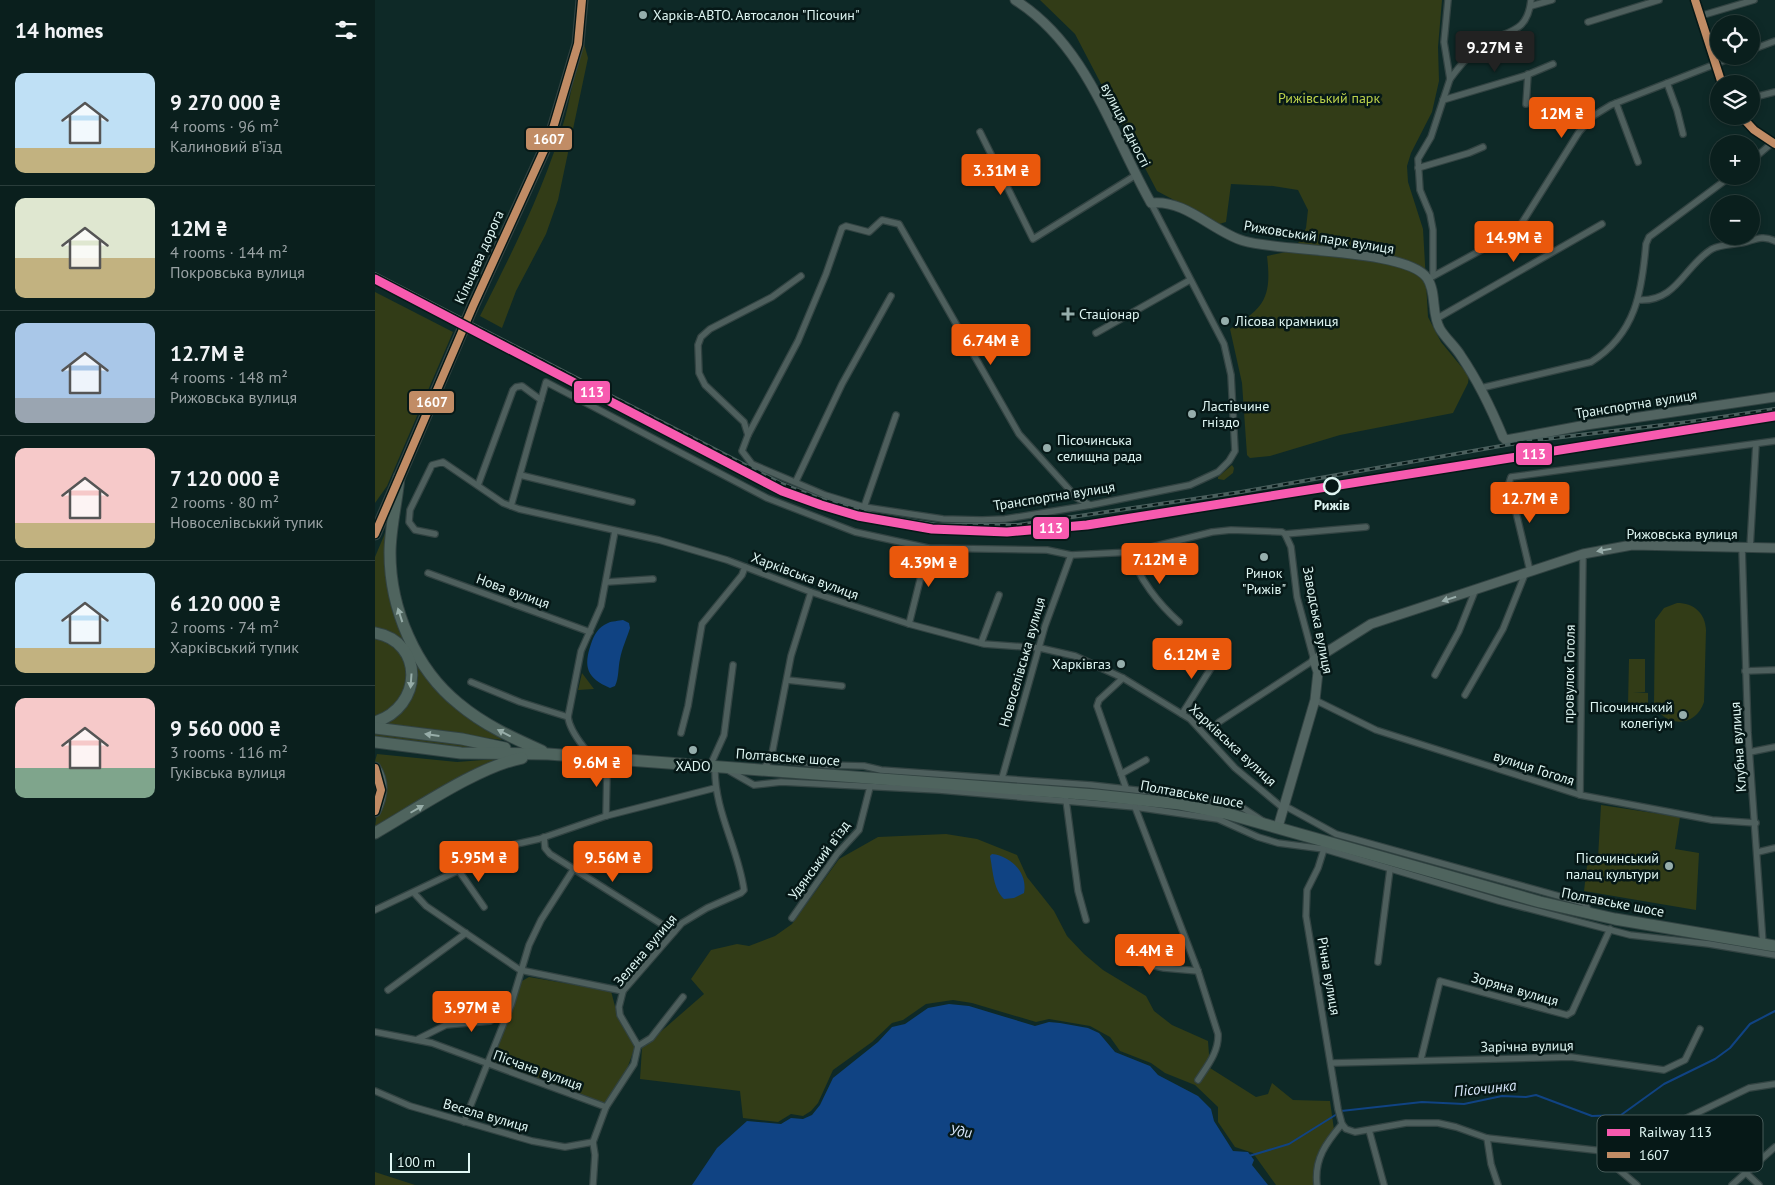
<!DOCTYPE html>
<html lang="en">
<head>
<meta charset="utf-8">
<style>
	:root { --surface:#0a1f1d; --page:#182c2a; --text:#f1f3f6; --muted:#99a2a4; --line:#2a3d3b; --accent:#ea580c }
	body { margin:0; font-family:"PT Sans",sans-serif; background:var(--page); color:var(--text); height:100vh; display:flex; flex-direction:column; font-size:19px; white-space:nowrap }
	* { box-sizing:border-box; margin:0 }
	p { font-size:16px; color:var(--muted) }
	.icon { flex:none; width:28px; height:28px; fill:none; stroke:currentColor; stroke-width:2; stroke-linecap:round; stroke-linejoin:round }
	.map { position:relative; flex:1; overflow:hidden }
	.details { display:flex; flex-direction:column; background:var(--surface); width:375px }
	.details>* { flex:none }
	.fabs { position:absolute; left:1335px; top:15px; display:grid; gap:10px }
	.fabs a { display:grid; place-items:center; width:50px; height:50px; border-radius:50%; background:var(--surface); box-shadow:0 2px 8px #0003,0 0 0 1px var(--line); font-size:25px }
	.scale { position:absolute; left:15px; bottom:12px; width:80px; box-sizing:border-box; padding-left:5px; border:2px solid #dff6f3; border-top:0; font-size:14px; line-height:18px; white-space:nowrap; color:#dff6f3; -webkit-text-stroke:4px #061817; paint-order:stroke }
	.price { position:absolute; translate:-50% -42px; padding:0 11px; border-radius:5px; background:var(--accent); color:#fff; font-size:16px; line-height:32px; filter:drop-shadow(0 1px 2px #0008) }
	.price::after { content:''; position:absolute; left:50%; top:30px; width:15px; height:11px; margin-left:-8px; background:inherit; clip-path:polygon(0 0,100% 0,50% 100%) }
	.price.active { background:#222; color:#fff }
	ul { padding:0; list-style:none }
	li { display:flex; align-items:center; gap:15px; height:125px; padding:0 15px }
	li+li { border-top:1px solid var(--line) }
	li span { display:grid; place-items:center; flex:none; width:140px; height:100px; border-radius:10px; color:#555 }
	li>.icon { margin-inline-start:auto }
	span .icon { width:60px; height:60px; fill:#fffc; stroke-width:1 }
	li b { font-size:21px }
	h2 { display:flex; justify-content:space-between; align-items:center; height:60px; padding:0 15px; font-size:21px }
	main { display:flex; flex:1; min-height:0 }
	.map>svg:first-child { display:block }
	.green { fill:#323c17 }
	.water { fill:#104383 }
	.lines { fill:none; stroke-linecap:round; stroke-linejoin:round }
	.stream { stroke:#104383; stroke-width:2 }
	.street-casing { stroke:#324342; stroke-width:8 }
	.secondary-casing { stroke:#324342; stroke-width:11 }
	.highway-casing { stroke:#324342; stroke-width:13 }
	.street { stroke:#4e5f5d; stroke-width:5.5 }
	.secondary { stroke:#526461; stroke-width:9 }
	.highway { stroke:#4f645e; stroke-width:11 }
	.rail-casing { stroke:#4a5f5d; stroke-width:4 }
	.rail { stroke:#061817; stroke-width:2; stroke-dasharray:5.5; stroke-linecap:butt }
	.highway-bridge-casing { stroke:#324342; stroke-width:13; stroke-linecap:butt }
	.highway-bridge { stroke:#4f645e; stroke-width:11 }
	.bus-1-casing { stroke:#061817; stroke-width:11 }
	.bus-1 { stroke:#c18c65; stroke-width:8 }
	.rail-1-casing { stroke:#061817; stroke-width:12 }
	.rail-1 { stroke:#f75aaf; stroke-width:9 }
	.oneway { fill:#98adaa }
	.oneway2 { fill:#97ada8 }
	.poi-dot { fill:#96aeac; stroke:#061817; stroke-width:2 }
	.stop-dot { fill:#061817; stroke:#dff6f3; stroke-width:2.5 }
	.labels { text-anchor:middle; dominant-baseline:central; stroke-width:5; stroke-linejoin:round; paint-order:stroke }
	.poi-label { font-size:14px; fill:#dff6f3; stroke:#061817; text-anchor:start }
	.park-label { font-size:14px; fill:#bcd14b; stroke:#061817 }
	.street-label { font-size:14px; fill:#dff6f3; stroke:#061817 }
	.stop-label { font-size:14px; font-weight:bold; fill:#dff6f3; stroke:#061817 }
	.water-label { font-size:15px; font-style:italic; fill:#d8e6fa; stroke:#061817 }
	.key { fill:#061817; stroke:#475b59; stroke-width:1 }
	.key-label { font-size:14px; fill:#dff6f3 }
	.line-badge { stroke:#061817; stroke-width:2 }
	.badge-label { font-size:14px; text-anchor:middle; font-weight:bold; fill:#fff }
</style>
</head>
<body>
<main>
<section class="details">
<h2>14 homes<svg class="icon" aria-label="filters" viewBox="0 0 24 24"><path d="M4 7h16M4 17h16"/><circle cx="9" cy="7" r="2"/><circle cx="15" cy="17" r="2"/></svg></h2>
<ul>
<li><span style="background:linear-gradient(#bfe0f5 75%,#c2b280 0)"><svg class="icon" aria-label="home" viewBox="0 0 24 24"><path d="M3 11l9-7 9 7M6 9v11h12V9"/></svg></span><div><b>9 270 000 ₴</b><p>4 rooms · 96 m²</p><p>Калиновий в’їзд</p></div></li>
<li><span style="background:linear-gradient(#dfe7d0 60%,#c2b280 0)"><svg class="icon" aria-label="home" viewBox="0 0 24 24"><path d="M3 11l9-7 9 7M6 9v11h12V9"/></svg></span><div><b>12M ₴</b><p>4 rooms · 144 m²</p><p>Покровська вулиця</p></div></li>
<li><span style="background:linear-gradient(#a9c7e8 75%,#9aa5b1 0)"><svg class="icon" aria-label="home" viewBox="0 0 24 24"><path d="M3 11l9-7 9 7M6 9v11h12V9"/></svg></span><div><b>12.7M ₴</b><p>4 rooms · 148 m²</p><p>Рижовська вулиця</p></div></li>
<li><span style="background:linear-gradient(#f6c9c9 75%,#c2b280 0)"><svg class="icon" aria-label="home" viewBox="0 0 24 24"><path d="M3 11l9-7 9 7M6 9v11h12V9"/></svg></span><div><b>7 120 000 ₴</b><p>2 rooms · 80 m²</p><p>Новоселівський тупик</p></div></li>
<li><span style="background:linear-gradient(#bfe0f5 75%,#c2b280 0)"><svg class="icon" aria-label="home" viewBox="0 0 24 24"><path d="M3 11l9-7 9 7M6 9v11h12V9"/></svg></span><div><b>6 120 000 ₴</b><p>2 rooms · 74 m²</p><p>Харківський тупик</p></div></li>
<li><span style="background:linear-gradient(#f6c9c9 70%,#7fa58c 0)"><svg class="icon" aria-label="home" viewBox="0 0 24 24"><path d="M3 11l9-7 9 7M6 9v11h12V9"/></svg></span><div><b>9 560 000 ₴</b><p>3 rooms · 116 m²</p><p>Гуківська вулиця</p></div></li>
</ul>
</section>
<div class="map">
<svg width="1400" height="1185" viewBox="0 0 1400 1185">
	<rect width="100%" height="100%" fill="#0e2927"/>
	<g class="green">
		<path d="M665,0H1067L1063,47L1064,81L1057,112L1036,153L1032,166L1033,182L1048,229L1053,317L1066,342L1094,376L1093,383L1078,413L965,435L895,456L875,458L872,455L867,383L855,329C889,308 897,298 892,256L911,252L924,242L931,228L933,210L923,190L898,186L856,184L851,222L844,224L782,191L700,34Z"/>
		<path d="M208,40L213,58L183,200L171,234L141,291L127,328L105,316C137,253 170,187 190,118C197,92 200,65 208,40Z"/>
		<polygon points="0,292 78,332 12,486 0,503"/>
		<polygon points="857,465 859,468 858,473 849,480 843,479 843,477"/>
		<path d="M16,519L14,562L45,664L127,740L1,724C35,703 41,705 37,663L0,630V557Z"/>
		<path d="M1302,603C1319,603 1330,613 1331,630L1329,702C1321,728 1288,728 1279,703L1280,620L1289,608Z"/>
		<path d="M0,638C15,642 34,656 34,674C34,683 27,696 24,705L0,718Z"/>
		<polygon points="1254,659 1270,659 1270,692 1258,692 1273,693 1273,705 1253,705"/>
		<polygon points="207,673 219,689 203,690"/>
		<polygon points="0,733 97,746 96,748 0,738"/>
		<polygon points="2,754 82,762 121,759 26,811 0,827 7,772 0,761"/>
		<polygon points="1226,805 1305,817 1300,849 1324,853 1321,910 1209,891 1213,857 1223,858"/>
		<path d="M571,834L602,839L642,855L652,877L679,911L692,936L709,954L728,970L771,996L779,1011L797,1025L833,1041L835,1068L881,1097L893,1094L897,1083L918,1100L955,1101L960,1137C939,1154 937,1159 942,1185H901L878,1153L860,1147L843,1122V1107L820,1085L790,1073L776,1063L745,1051L735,1037L715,1026L674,1019L661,1022L597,1003L578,1000L551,1004L528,1020L517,1023L497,1042L458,1070L443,1103L436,1111L428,1116L416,1114L403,1122L368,1118L365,1091L265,1079L267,1048L329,994L316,979L336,950L362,944L374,946L400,936L417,924L464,859L503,837Z"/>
		<polygon points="154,977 236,991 242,1014 260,1047 249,1077 229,1104 120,1064 117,1060 119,1054 147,981"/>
		<polygon points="0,1172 40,1185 0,1185"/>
	</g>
	<g class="water">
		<path d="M248,620L254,623L255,628C252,638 247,648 245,659C243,667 244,678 240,686L235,688C212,678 208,667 216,644C219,635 223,627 233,623C237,621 244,621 248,620Z"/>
		<path d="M617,854C636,856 653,873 649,893L639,898L629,899C618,889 618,870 615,856Z"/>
		<polygon points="574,1004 594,1006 660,1026 674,1022 685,1023 713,1028 724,1033 740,1052 775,1066 783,1075 823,1096 836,1109 839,1121 858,1151 873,1152 879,1160 877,1165 893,1185 317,1185 342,1148 372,1121 406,1124 416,1118 428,1119 437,1115 445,1105 458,1078 503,1042 517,1027 530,1024 553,1008"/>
	</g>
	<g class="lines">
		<g class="stream">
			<polyline points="966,1111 1047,1102 1089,1104 1127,1096 1151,1097 1161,1095 1217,1116 1246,1115 1289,1084 1340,1059 1355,1048 1375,1024 1400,1011"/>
			<polyline points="874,1156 914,1144 962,1114"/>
		</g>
		<defs>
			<g id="street">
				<polyline points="1320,0 1347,84"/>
				<polyline points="1156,6 1177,0"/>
				<polyline points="1325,16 1379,0"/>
				<polyline points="1213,22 1284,0"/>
				<polyline points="1376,50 1400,41"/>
				<path d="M1075,79C1084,67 1093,55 1104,47C1129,29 1152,37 1156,0"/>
				<polyline points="1292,83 1302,110 1308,134"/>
				<polyline points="1376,98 1400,92"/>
				<polyline points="1068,100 1152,75 1178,64"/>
				<polyline points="1241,103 1263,162"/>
				<polyline points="1151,104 1153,74"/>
				<polyline points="1366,116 1379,130 1400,144"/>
				<polyline points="605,132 658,239 761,175"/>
				<polyline points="1376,161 1397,143"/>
				<polyline points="1043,168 1094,153 1108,147"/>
				<polyline points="1058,275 1058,230 1055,214 1045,190 1043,159 1056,137 1075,79 1069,42 1073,0"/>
				<polyline points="426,276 397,297 335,329 326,337 323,345 324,373 330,385 369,422 373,435 367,451 377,464 450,495 489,507 568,519 607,520 630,519 716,505 815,485 843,472 854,461 860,451 856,375 849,344 776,203"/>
				<polyline points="1053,279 1134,235 1145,226 1204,132 1218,116 1236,105 1361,56"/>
				<path d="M1264,300C1302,302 1309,266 1337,249C1347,244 1360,245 1371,242C1381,239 1389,235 1400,241"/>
				<polyline points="1061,319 1227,224"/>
				<polyline points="721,333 815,280"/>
				<path d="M1106,388L1216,362C1261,334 1267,291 1271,244L1274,237L1356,176"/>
				<polyline points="373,435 423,341 451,274 467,228 471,226 494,232 507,220 524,224 644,434 702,498 715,505"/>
				<polyline points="145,475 257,502"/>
				<polyline points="421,481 467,384 516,296"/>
				<polyline points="103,485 138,390 141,387 147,386 166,400"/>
				<polyline points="136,506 171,382 392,498 480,532 553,548 672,550 696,555 757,552 837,532 856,530 907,532 910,534 991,527"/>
				<polyline points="489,507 521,415"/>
				<polyline points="60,534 40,530 34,522 35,510 57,465 68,462 128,503 144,509 284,540 352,560 436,592 534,624 609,644 665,648 700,656 748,678 815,719 860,768 909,809"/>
				<polyline points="1367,548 1373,733 1388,944"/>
				<polyline points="1375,548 1381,444"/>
				<path d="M757,552C761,577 786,606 804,622"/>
				<polyline points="1155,571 1134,483 1136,477 1400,441"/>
				<polyline points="53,573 215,632"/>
				<polyline points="232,582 278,579"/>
				<polyline points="534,624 553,548"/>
				<polyline points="606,643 624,595"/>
				<polyline points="1370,671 1400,670"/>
				<polyline points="1060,675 1084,631 1100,591"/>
				<polyline points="748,678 724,700 722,706 751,788"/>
				<polyline points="412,680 467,686"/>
				<polyline points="96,682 145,702 193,717"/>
				<polyline points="1090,695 1128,629 1150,574"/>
				<polyline points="940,700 1001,730 1205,795 1337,820 1381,823"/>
				<polyline points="807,714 843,657"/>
				<polyline points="844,722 939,660 922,597 916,547 910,534"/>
				<polyline points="306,733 313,706 327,624 367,575 370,567"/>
				<polyline points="1375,752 1400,747"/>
				<polyline points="396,759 451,765 489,766 506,770 716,785 787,793 862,804 888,821"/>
				<polyline points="335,766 349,735 358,665"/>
				<polyline points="351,769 379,785 406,782 564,790 760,807 843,819 883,837 903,843 949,849 1124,901 1255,935 1334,944 1400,955"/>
				<polyline points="388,769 396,759 416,656 436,592"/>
				<polyline points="746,774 771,760"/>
				<polyline points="627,778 670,626 696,555"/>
				<polyline points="1205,795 1208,554"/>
				<polyline points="691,800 703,891 711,920"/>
				<polyline points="910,806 961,834 1209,903 1215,912"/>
				<path d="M760,807L823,971L843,1034C844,1052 832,1066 823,1080"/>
				<path d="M231,816L232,772C219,761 195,734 193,717L206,651L226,606L240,531"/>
				<polyline points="169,837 170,848 175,854 299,932"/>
				<polyline points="949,849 943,868 932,890 931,916 963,1109 967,1124 971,1129 980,1132 1031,1123 1063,1123 1081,1127 1112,1138 1228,1151 1276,1135 1374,1088 1400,1084"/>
				<polyline points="1383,852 1400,848"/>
				<polyline points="84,871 109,907"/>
				<polyline points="39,893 51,906 145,970 248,991"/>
				<polyline points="0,910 137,845 164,839 231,816 340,788"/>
				<polyline points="417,918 462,854 484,830 495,787"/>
				<polyline points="756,949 755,957 758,961 789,968 823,971"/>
				<polyline points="1003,962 1015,869"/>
				<polyline points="13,990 91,933"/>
				<polyline points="0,1032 57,1043 231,1107"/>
				<polyline points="43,1039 71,1025 115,1021 134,1006"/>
				<polyline points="263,1046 276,1038 308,997"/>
				<polyline points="1046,1059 1065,981 1192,1015 1197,1012 1235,929"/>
				<polyline points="957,1063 1196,1057 1289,1070 1310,1060 1325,1029"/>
				<polyline points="0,1091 35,1106 157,1141 190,1147 218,1142"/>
				<polyline points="89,1122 136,1005 154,945 166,920 198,870"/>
				<polyline points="994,1130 1009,1185"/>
				<polyline points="1112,1138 1116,1164 1123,1185"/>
				<polyline points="1228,1151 1237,1164 1262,1185"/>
				<polyline points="1371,1173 1384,1185"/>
				<path d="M218,1185L220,1155L218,1142L231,1107L259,1064L263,1046L245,1015L244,1007L248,991L307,923L332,908L366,893L369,890C363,847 339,811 340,767"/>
				<path d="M942,1185C939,1159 951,1143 967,1124"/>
				<polyline points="1357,1185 1400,1147"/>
			</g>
			<g id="secondary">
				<path d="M640,0C712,45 736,132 776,203C811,199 838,232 869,241C906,252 1032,249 1052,278C1062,292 1056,314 1065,329C1071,339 1080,346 1086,356C1103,381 1116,408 1128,437L1131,440L1211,425L1400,397"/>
				<polyline points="903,827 940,700 943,672 939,660 996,624 1208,554 1257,545 1400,548"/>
			</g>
			<g id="highway">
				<polyline points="98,306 176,135 203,44 207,0"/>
				<path d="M24,477C22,502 15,528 15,553C15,608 40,669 84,704C109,725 138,738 167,751"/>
				<polyline points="0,534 78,352"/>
				<path d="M0,633C50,642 48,707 0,722"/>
				<polyline points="0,728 87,739 130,748"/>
				<polyline points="0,742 86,753 173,754 721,795 805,804 850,813 1165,902 1240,919 1400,946"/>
				<path d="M0,768C9,782 7,797 0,811"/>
				<path d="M0,833C40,810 104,766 147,758"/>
			</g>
		</defs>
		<use href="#street" class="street-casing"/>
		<use href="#secondary" class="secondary-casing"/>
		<use href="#highway" class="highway-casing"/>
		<use href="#street" class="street"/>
		<use href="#secondary" class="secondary"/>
		<use href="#highway" class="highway"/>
		<defs>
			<polyline id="rail" points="0,274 405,483 446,499 504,516 563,525 643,525 866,492 1154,441 1313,422 1400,409"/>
		</defs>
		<use href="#rail" class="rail-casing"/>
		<use href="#rail" class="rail"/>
		<defs>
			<polyline id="highway-bridge" points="78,352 98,306"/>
		</defs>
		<use href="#highway-bridge" class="highway-bridge-casing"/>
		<use href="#highway-bridge" class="highway-bridge"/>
		<defs>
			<g id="bus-1">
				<polyline points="1320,0 1347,84"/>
				<polyline points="1366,116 1379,130 1400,144"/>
				<polyline points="0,534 98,306 176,135 203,44 207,0"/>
				<polyline points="0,768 6,790 0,811"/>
			</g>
		</defs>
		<use href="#bus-1" class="bus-1-casing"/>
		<use href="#bus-1" class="bus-1"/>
		<defs>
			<polyline id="rail-1" points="0,279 407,491 446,505 483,516 557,529 632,532 712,525 1400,416"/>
		</defs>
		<use href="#rail-1" class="rail-1-casing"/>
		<use href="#rail-1" class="rail-1"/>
	</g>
	<defs><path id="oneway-solid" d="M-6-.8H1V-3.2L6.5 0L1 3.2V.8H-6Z" transform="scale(1.25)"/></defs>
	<g class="oneway">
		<use href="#oneway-solid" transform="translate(1229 550) rotate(170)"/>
		<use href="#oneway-solid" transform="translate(1074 599) rotate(162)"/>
	</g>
	<g class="oneway2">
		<use href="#oneway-solid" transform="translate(25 615) rotate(-108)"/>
		<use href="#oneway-solid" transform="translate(36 681) rotate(94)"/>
		<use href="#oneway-solid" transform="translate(129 733) rotate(-153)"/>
		<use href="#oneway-solid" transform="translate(57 735) rotate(-172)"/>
		<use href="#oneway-solid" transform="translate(42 809) rotate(-30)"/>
	</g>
	<g class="poi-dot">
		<circle cx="268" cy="15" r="5"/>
		<path d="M690.5 306.5h5v5h5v5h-5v5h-5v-5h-5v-5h5z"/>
		<circle cx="850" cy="321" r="5"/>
		<circle cx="817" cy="414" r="5"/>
		<circle cx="672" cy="448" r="5"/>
		<circle cx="889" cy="557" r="5"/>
		<circle cx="746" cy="664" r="5"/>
		<circle cx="1308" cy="715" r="5"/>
		<circle cx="318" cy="750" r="5"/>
		<circle cx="1294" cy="866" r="5"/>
	</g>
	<circle class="stop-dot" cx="957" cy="486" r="8"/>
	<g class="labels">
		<g class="poi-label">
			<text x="278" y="15">Харків-АВТО. Автосалон "Пісочин"</text>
			<text x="704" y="314">Стаціонар</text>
			<text x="860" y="321">Лісова крамниця</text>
			<text x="827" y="406">Ластівчине<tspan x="827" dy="16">гніздо</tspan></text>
			<text x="682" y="440">Пісочинська<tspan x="682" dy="16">селищна рада</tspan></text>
			<text x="889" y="573" text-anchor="middle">Ринок<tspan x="889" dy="16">"Рижів"</tspan></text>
			<text x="736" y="664" text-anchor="end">Харківгаз</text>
			<text x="1298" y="707" text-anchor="end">Пісочинський<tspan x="1298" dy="16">колегіум</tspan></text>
			<text x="318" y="766" text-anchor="middle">XADO</text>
			<text x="1284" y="858" text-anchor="end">Пісочинський<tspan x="1284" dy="16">палац культури</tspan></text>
		</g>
		<g class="park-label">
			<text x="954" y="98">Рижівський парк</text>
		</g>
		<g class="street-label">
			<text transform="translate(751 125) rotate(63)">вулиця Єдності</text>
			<text transform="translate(944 237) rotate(9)">Рижовський парк вулиця</text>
			<text transform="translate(104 257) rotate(-66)">Кільцева дорога</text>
			<text transform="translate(1261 404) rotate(-9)">Транспортна вулиця</text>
			<text transform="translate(679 496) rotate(-9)">Транспортна вулиця</text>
			<text x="1307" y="534">Рижовська вулиця</text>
			<text transform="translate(430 576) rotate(20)">Харківська вулиця</text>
			<text transform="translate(138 591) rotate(20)">Нова вулиця</text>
			<text transform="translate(943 620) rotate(79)">Заводська вулиця</text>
			<text transform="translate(647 662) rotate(-74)">Новоселівська вулиця</text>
			<text transform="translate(1194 674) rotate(-89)">провулок Гоголя</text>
			<text transform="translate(858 745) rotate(43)">Харківська вулиця</text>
			<text transform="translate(1363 747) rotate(-94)">Клубна вулиця</text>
			<text transform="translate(413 757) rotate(4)">Полтавське шосе</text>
			<text transform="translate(1159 768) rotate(18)">вулиця Гоголя</text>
			<text transform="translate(817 794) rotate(10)">Полтавське шосе</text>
			<text transform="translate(444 860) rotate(-54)">Удянський в’їзд</text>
			<text transform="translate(1238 902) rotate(11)">Полтавське шосе</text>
			<text transform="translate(270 950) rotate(-50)">Зелена вулиця</text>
			<text transform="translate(954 976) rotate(80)">Річна вулиця</text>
			<text transform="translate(1140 989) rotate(16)">Зоряна вулиця</text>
			<text transform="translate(1152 1046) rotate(-1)">Зарічна вулиця</text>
			<text transform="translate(163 1070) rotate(20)">Пісчана вулиця</text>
			<text transform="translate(111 1115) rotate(16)">Весела вулиця</text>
		</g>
		<g class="stop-label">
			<text x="957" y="505">Рижів</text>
		</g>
		<g class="water-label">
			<text transform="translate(1110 1088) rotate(-6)">Пісочинка</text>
			<text transform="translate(586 1131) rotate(7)">Уди</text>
		</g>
	</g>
	<rect x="1222" y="1115" width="166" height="57" rx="8" class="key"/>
	<rect x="1232" y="1129" width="23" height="7" fill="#f75aaf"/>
	<rect x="1232" y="1152" width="23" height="6" fill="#c18c65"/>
	<g class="key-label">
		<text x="1264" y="1137">Railway 113</text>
		<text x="1264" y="1160">1607</text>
	</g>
	<g class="line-badge">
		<rect x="150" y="127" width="48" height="24" rx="5" fill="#c18c65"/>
		<rect x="198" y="380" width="38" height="24" rx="5" fill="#f75aaf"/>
		<rect x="33" y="390" width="47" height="24" rx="5" fill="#c18c65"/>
		<rect x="1140" y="442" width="38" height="24" rx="5" fill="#f75aaf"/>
		<rect x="657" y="516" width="38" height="24" rx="5" fill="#f75aaf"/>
	</g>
	<g class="badge-label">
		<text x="174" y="144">1607</text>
		<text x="217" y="397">113</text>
		<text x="57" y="407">1607</text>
		<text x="1159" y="459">113</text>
		<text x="676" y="533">113</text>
	</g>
</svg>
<div class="fabs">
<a><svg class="icon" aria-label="locate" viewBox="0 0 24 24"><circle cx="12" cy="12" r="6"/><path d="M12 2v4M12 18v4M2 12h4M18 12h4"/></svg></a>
<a><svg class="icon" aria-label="layers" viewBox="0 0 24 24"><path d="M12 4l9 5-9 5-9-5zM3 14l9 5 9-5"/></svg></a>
<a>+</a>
<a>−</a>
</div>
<div class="scale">100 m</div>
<b class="price active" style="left:1120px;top:73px">9.27M ₴</b>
<b class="price" style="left:1187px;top:139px">12M ₴</b>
<b class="price" style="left:626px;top:196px">3.31M ₴</b>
<b class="price" style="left:1139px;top:263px">14.9M ₴</b>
<b class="price" style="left:616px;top:366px">6.74M ₴</b>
<b class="price" style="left:1155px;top:524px">12.7M ₴</b>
<b class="price" style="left:785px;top:585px">7.12M ₴</b>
<b class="price" style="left:554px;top:588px">4.39M ₴</b>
<b class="price" style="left:817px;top:680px">6.12M ₴</b>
<b class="price" style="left:222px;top:788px">9.6M ₴</b>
<b class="price" style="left:104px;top:883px">5.95M ₴</b>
<b class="price" style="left:238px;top:883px">9.56M ₴</b>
<b class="price" style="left:775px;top:976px">4.4M ₴</b>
<b class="price" style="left:97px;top:1033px">3.97M ₴</b>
</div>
</main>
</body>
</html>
